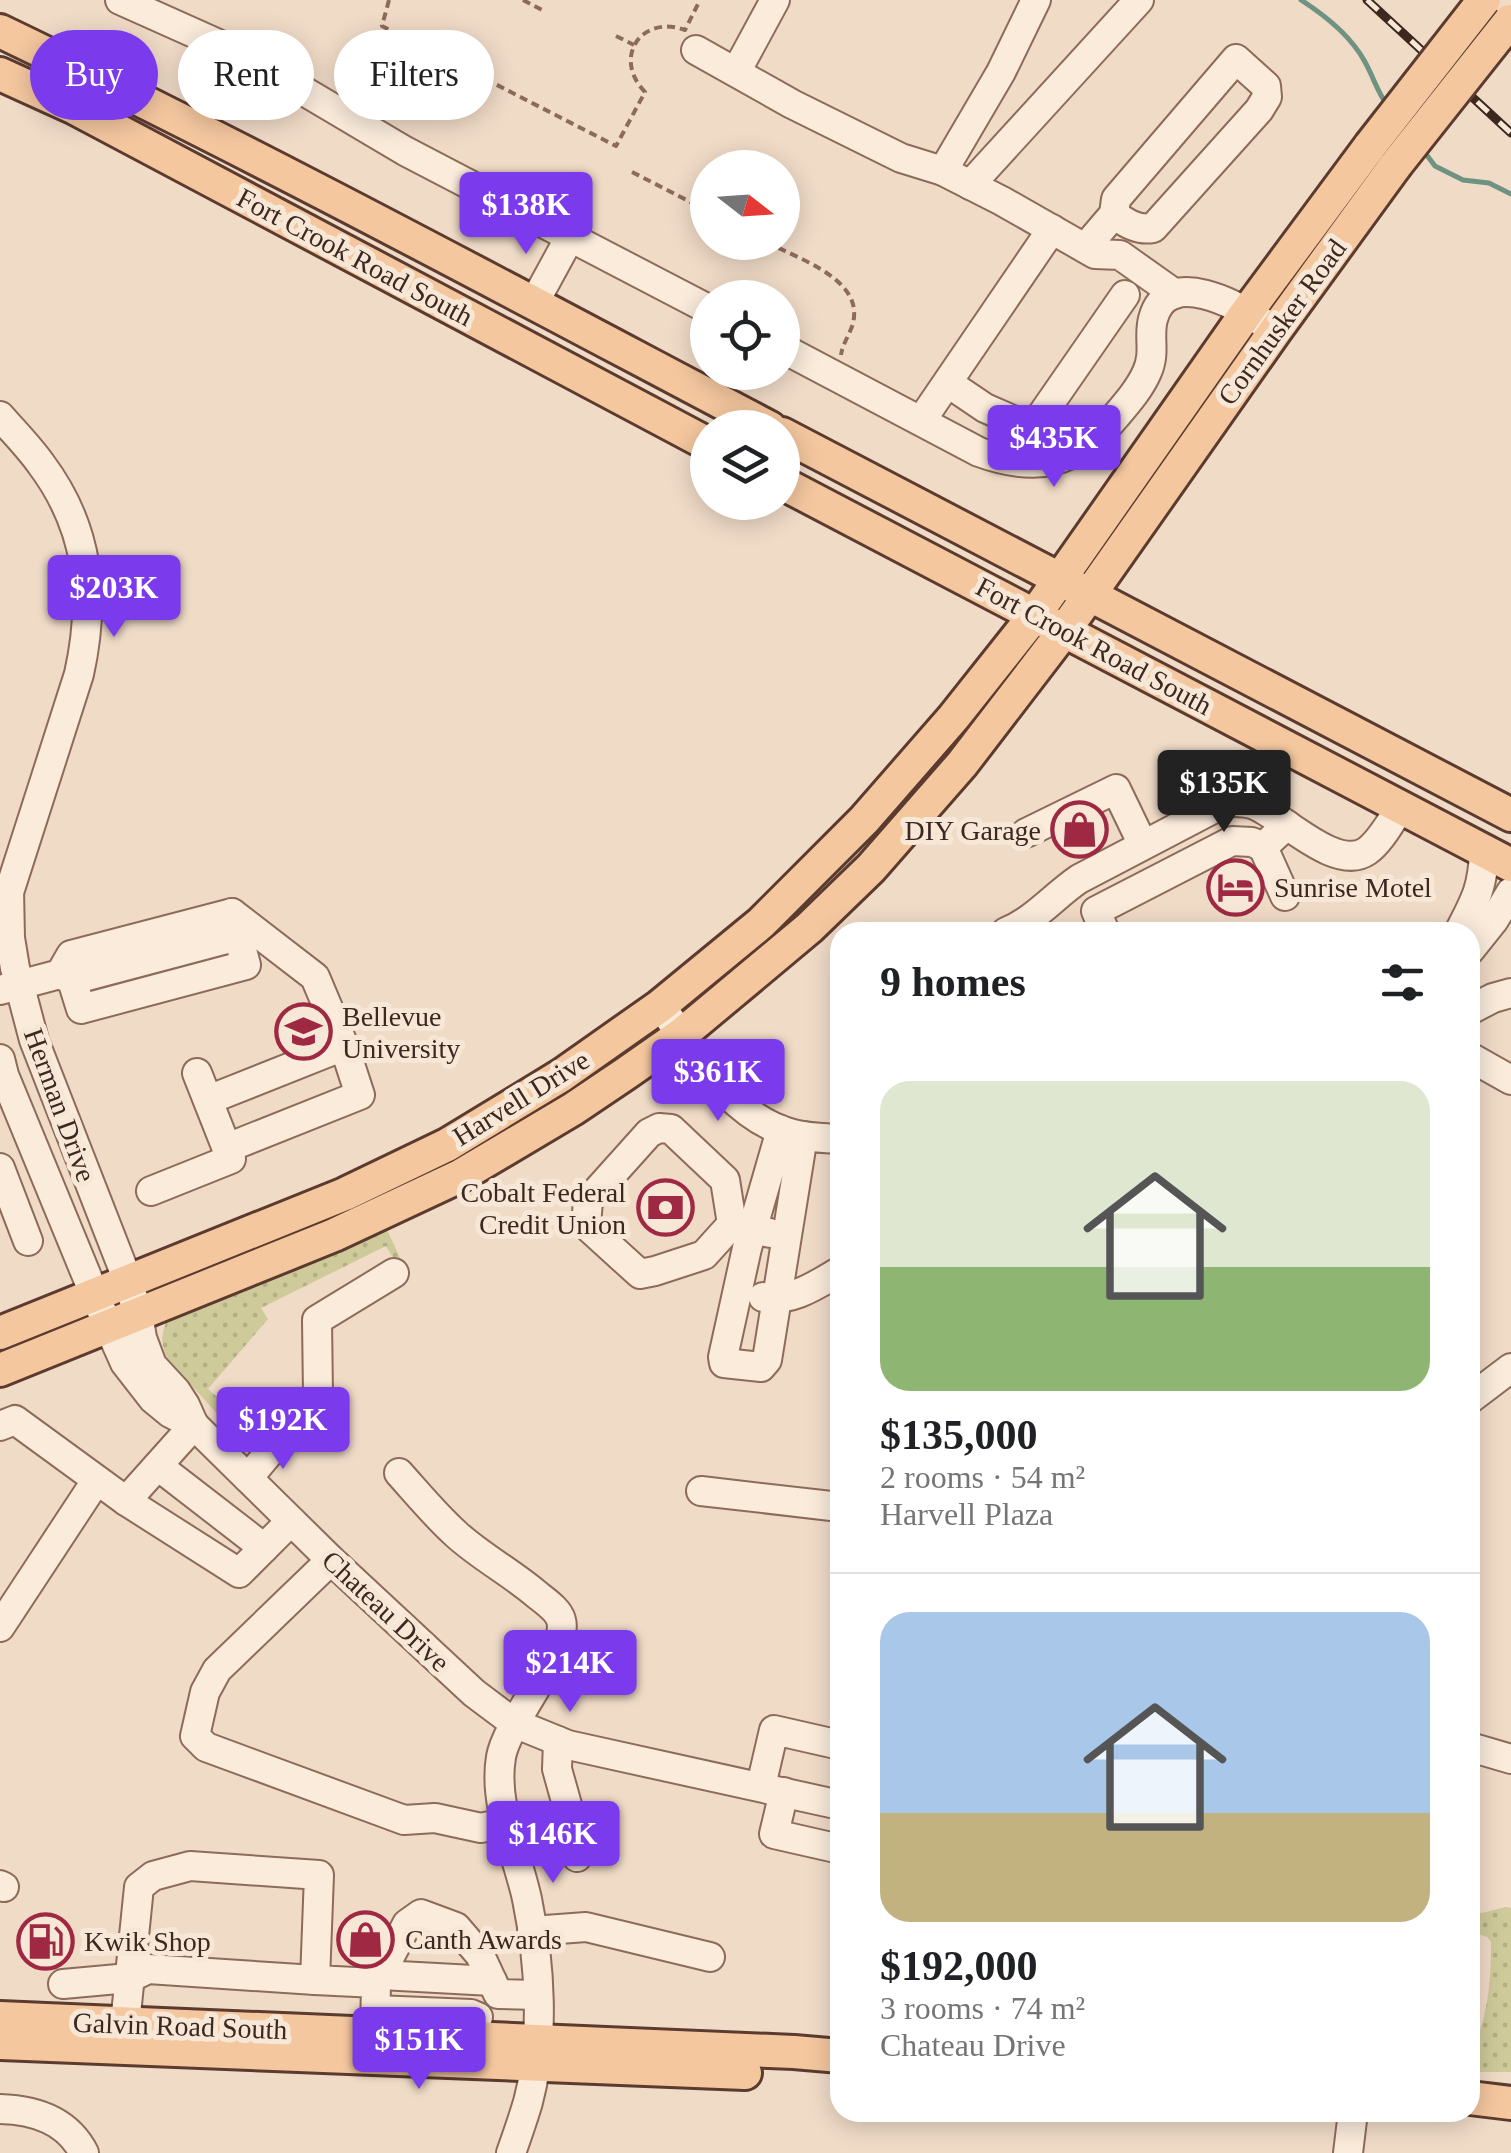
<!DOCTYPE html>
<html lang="en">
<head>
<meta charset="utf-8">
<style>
	:root { --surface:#fff; --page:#f6f6f6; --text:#202124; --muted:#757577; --line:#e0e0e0; --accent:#7c3aed }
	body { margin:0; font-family:Georgia,serif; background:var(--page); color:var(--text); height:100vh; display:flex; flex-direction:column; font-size:38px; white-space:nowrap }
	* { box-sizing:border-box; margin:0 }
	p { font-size:32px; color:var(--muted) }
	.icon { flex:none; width:55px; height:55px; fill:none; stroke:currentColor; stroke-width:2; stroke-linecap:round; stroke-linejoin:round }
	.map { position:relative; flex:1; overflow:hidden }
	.side { position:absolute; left:830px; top:922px; width:650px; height:1200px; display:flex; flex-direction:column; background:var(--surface); border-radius:30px; box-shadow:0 5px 25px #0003 }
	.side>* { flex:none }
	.guide { position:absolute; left:30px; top:30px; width:650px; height:90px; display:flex; gap:20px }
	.needle { width:65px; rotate:107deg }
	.buttons { position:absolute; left:690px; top:150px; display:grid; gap:20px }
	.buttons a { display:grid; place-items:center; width:110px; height:110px; border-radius:50%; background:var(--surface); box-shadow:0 5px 25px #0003; font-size:50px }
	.price { position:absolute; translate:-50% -85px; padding:0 22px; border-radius:10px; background:var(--accent); color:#fff; font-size:32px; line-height:65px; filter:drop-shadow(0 2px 5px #0008) }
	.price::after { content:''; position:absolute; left:50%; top:60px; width:30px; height:22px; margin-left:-15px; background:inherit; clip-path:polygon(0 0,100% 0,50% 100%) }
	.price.current { background:#222; color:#fff }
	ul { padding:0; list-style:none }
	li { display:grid; align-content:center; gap:20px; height:530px; padding:0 50px }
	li+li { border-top:2px solid var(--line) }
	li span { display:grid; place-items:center; height:310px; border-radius:30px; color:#555 }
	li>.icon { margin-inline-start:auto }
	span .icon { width:180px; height:180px; fill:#fffc; stroke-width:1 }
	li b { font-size:42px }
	h2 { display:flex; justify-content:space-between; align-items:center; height:120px; padding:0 50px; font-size:42px }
	.pill { padding:0 35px; border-radius:45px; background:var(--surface); box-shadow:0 5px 25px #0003; font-size:35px; line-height:90px }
	.pill.current { background:var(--accent); color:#fff }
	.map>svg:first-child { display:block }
	.grass { fill:url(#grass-dots) }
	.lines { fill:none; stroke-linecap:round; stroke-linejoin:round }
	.stream { stroke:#6e9382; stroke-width:5 }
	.minor-casing { stroke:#8d6b5b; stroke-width:32 }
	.major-casing { stroke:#5b3b2f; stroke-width:38 }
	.path { stroke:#8d6b5b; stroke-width:4; stroke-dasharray:8 5; stroke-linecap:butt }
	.minor { stroke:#faebdb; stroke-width:28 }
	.major { stroke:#f4c79f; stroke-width:32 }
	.rail-casing { stroke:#3d2820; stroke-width:9 }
	.rail { stroke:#f7e7d7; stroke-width:5; stroke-dasharray:15; stroke-linecap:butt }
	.major-bridge-casing { stroke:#5b3b2f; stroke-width:38; stroke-linecap:butt }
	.major-bridge { stroke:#f4c79f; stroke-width:32 }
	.labels { text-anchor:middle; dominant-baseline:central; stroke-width:10; stroke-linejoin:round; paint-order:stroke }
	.street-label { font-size:28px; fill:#3d2820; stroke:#f7e7d7 }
	.poi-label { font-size:28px; fill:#3d2820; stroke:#f7e7d7; text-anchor:start }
</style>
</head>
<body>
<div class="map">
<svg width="1511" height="2153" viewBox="0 0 1511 2153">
	<defs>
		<pattern id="grass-dots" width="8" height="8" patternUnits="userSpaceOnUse" patternTransform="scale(2.5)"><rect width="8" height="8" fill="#cfca9a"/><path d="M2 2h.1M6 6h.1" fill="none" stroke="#b3ae84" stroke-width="1.8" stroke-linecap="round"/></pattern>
	</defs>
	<rect width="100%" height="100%" fill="#f0dbc7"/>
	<g class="grass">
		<path d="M384,1223L401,1260L396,1263L386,1246L261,1308L268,1319L208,1389L245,1422L238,1437L167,1358C159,1340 162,1331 170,1314Z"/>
		<path d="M1506,1907L1511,1908V2072H1470C1470,2053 1480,2035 1484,2016C1490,1992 1491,1967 1491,1942L1487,1937L1470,1931V1910L1482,1913Z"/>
	</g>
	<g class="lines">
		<g class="stream">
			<path d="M1301,0C1326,16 1351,36 1365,62C1374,78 1377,92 1388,106"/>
			<polyline points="1423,150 1435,166 1463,180 1489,183 1511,194"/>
		</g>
		<defs>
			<g id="minor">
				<polyline points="120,0 243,55 405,151 708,309"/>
				<polyline points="696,50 792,104 901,158 943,171 1002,201 1095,254 1120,255 1175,294"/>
				<polyline points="736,72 775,0"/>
				<polyline points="943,171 1001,72 1036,0"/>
				<polyline points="970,185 1139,0"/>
				<path d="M1085,248L1114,214L1116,199L1236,59L1266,86L1267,97L1259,110L1153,228C1138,231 1125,223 1114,214"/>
				<polyline points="534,303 570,237"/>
				<path d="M782,348L979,452C1037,473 1076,465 1116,416C1128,402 1140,388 1147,372C1156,352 1148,337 1153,319C1167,265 1239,306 1265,324"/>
				<polyline points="948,383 985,408 1024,425 1039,419 1125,295"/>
				<path d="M0,416C14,432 29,447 41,464C89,528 96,597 79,674L4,908"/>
				<polyline points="921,421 1052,229"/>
				<polyline points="1026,833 1116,789 1143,845"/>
				<polyline points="1263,847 1285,896"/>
				<polyline points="9,890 10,938 15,968 34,1040 128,1281 138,1314 142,1338 152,1365 176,1391 185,1405 194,1425"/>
				<path d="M1006,932C1035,920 1054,896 1079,879L1226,802C1237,802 1247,801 1257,806C1285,819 1337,872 1367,851C1381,841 1391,821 1401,807"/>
				<polyline points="1105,932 1096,911 1232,841 1252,842 1263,847 1287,825"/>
				<path d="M1459,932C1475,901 1483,888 1484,851"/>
				<polyline points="1470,950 1494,920 1511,892"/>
				<polyline points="60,974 72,980 238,936"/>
				<polyline points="0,990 60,974 71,955 232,913 246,965 81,1009 72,980"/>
				<polyline points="1470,1010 1493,998 1511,993"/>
				<path d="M670,1019C702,1065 736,1119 793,1134C808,1138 825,1138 840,1139"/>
				<polyline points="1470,1057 1511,1080"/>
				<polyline points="0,1059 4,1075 95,1296 125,1363 153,1399 170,1413 194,1425 331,1560 474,1693 514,1723 568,1745 840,1805"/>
				<polyline points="208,1100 344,1046 315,977 232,913"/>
				<polyline points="781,1130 747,1248 723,1357 724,1363 761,1367 767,1360 803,1136"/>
				<polyline points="227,1148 360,1095 344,1046"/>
				<polyline points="0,1168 28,1241"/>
				<polyline points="151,1191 231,1159 197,1073"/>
				<polyline points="732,1224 704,1255 655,1271 640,1274 586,1225 588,1201 649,1133 659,1128 671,1129 725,1180 732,1224 770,1233"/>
				<path d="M763,1297C793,1302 816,1285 840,1271"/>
				<polyline points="1470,1399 1511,1368"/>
				<polyline points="0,1426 15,1420 126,1501 239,1573 291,1521"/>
				<polyline points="158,1466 264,1548"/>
				<path d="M399,1473C417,1493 435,1515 456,1534C480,1556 510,1572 535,1593C543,1600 558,1609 561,1620C570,1650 507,1721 501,1757C493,1805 517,1853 527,1899C540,1963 545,2038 528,2102C523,2119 517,2136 511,2153"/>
				<polyline points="248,1478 318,1394 317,1320 394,1273"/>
				<polyline points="701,1491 840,1507"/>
				<polyline points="126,1501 194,1425"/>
				<polyline points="331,1560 217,1670 205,1692 195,1736 206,1747 404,1820 435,1818 481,1828 507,1822"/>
				<polyline points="0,1627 96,1481"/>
				<polyline points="558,1741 557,1769 576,1837 577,1857"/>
				<polyline points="1470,1747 1511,1759"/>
				<polyline points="761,1786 774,1730 840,1745"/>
				<polyline points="784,1792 774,1834 840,1849"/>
				<polyline points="0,1885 4,1887"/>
				<polyline points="532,1931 586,1927 710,1957"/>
				<polyline points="381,1975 492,1981"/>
				<polyline points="376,1983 407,1924 421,1914 456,1927 480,1955 498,1994 537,1995"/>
				<polyline points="63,1984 129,1978 148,1969 315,1980"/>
				<polyline points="376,2010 471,2014 478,2017"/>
				<polyline points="125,2024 139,1887 153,1876 190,1866 319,1875 315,1980 376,1983 375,2034"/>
				<path d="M0,2109C35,2110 67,2120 84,2153"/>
				<polyline points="1348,2153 1353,2112"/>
			</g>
			<g id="major">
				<path d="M0,31C260,156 514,293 770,428"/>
				<polyline points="0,74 75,108 708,444"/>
				<polyline points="782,434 1511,815"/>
				<polyline points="782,483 1511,865"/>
				<polyline points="0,1333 345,1194 447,1145 562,1075 660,1006 761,923 864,820 953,718 1034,616 1247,312 1370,146"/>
				<polyline points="0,1370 334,1235 460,1176 573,1109 625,1074 681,1035 809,928 871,868 962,764 1064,631 1275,331 1395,166"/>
				<polyline points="0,2018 794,2052 840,2056"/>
				<polyline points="0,2043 745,2073"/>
				<polyline points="1470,2098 1511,2103"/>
			</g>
		</defs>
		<use href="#minor" class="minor-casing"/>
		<use href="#major" class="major-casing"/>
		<g class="path">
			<path d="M389,0L382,26L616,146L645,92C612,58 641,14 685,30L700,0"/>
			<polyline points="523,0 542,10"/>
			<polyline points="616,36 634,45"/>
			<polyline points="632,172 708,211"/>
			<path d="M767,242C796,258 858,277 854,317C853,331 843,341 841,355"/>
		</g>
		<use href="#minor" class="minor"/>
		<use href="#major" class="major"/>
		<defs>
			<polyline id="rail" points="1367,0 1511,133"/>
		</defs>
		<use href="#rail" class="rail-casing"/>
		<use href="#rail" class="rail"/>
		<defs>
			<g id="major-bridge">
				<polyline points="1370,146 1484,0"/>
				<polyline points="1395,166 1510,21"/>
			</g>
		</defs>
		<use href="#major-bridge" class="major-bridge-casing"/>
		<use href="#major-bridge" class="major-bridge"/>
	</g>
	<defs>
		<symbol id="shop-ring" viewBox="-11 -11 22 22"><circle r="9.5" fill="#f7e7d7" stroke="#9f2943" stroke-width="1.5"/><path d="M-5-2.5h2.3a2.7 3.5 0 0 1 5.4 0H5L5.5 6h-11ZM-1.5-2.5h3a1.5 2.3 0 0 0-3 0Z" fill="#9f2943"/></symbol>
		<symbol id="hotel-ring" viewBox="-11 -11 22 22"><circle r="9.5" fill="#f7e7d7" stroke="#9f2943" stroke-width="1.5"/><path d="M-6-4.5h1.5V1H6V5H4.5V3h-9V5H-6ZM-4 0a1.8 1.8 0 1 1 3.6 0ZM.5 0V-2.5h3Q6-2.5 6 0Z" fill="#9f2943"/></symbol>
		<symbol id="university-ring" viewBox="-11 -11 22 22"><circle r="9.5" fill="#f7e7d7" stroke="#9f2943" stroke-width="1.5"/><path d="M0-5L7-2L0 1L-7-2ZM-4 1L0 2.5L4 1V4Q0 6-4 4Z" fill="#9f2943"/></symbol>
		<symbol id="bank-ring" viewBox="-11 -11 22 22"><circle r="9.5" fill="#f7e7d7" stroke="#9f2943" stroke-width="1.5"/><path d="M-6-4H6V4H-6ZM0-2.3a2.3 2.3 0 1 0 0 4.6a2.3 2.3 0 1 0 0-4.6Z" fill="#9f2943"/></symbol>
		<symbol id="fuel-ring" viewBox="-11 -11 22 22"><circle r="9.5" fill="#f7e7d7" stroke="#9f2943" stroke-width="1.5"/><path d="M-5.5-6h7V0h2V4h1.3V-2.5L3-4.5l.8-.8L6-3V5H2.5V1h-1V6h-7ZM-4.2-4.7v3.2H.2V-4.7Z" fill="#9f2943"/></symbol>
	</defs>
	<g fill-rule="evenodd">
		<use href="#shop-ring" x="1048" y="798" width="63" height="63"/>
		<use href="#hotel-ring" x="1204" y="856" width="63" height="63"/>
		<use href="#university-ring" x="272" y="1000" width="63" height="63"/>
		<use href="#bank-ring" x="634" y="1176" width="63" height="63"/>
		<use href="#shop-ring" x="334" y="1908" width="63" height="63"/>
		<use href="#fuel-ring" x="14" y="1910" width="63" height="63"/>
	</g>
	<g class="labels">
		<g class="street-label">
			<text transform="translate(355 257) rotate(28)">Fort Crook Road South</text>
			<text transform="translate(1282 322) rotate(-54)">Cornhusker Road</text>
			<text transform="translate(1094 646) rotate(28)">Fort Crook Road South</text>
			<text transform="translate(521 1098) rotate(-32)">Harvell Drive</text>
			<text transform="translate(60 1105) rotate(70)">Herman Drive</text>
			<text transform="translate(386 1611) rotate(43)">Chateau Drive</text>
			<text transform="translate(180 2026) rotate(2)">Galvin Road South</text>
		</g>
		<g class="poi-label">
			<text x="1041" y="830" text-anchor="end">DIY Garage</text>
			<text x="1274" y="887">Sunrise Motel</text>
			<text x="342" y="1016">Bellevue<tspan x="342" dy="32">University</tspan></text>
			<text x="626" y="1192" text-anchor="end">Cobalt Federal<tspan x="626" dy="32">Credit Union</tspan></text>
			<text x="405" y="1939">Canth Awards</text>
			<text x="84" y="1941">Kwik Shop</text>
		</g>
	</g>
</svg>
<div class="buttons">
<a><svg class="needle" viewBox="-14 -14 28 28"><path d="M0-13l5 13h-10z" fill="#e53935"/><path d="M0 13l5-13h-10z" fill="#757577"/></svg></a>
<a><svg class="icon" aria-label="locate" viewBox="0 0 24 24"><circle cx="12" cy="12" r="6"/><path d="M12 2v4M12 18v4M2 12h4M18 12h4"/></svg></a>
<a><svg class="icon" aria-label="layers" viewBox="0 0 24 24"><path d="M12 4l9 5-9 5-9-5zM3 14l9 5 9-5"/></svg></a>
</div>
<b class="price" style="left:526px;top:257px">$138K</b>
<b class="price" style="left:1054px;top:490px">$435K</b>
<b class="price" style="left:114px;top:640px">$203K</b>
<b class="price current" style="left:1224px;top:835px">$135K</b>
<b class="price" style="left:718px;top:1124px">$361K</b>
<b class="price" style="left:283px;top:1472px">$192K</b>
<b class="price" style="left:570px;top:1715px">$214K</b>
<b class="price" style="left:553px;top:1886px">$146K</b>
<b class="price" style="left:419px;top:2092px">$151K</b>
<div class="guide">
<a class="pill current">Buy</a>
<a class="pill">Rent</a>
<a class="pill">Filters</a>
</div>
<section class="side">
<h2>9 homes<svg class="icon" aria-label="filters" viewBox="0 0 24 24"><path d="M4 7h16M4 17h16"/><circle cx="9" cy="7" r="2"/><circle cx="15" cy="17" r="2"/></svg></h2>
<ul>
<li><span style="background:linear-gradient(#dfe7d0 60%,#8fb573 0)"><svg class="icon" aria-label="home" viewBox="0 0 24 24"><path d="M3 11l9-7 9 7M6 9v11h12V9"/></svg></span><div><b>$135,000</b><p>2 rooms · 54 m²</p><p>Harvell Plaza</p></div></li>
<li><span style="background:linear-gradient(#a9c7e8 65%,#c2b280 0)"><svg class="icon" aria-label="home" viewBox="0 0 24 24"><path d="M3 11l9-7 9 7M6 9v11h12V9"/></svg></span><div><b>$192,000</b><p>3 rooms · 74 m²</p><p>Chateau Drive</p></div></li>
</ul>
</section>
</div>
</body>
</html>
